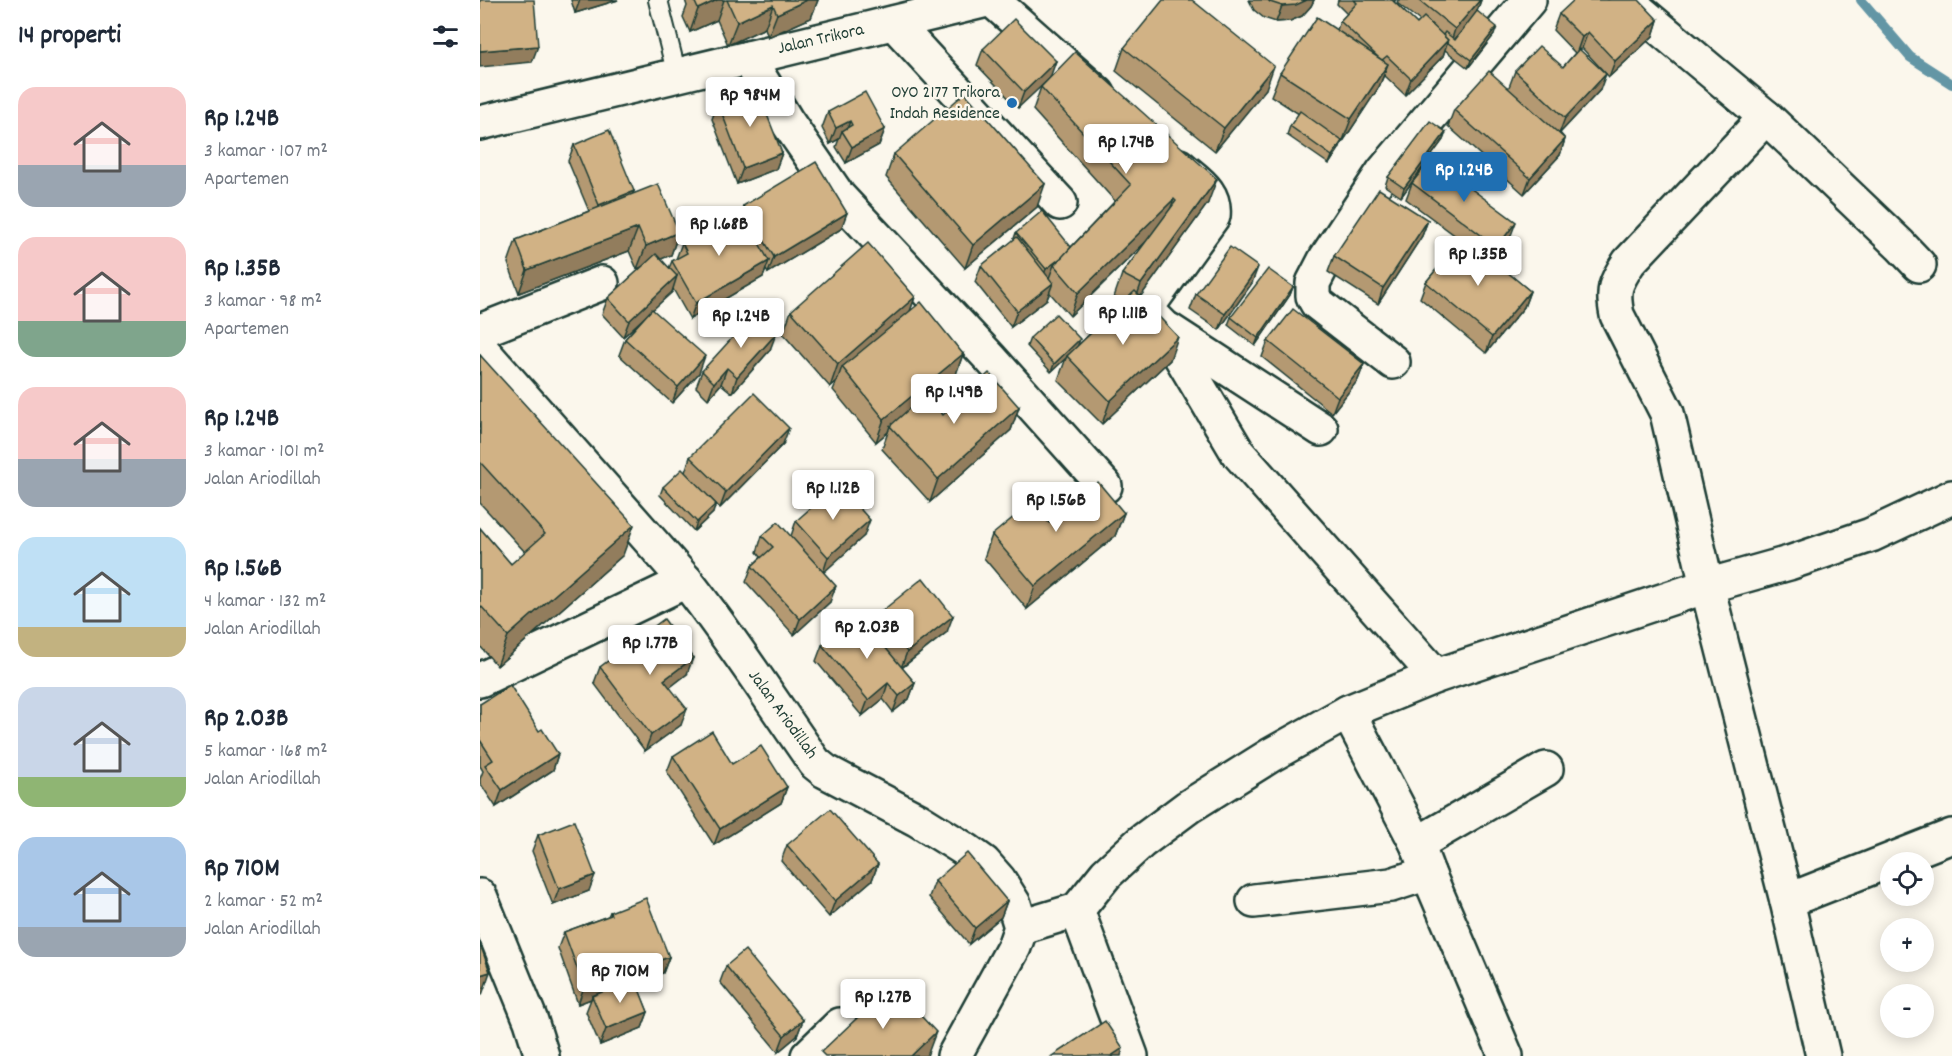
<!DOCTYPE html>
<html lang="id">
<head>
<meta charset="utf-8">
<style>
	:root { --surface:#fff; --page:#f6f6f7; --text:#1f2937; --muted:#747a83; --accent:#1f6fb2 }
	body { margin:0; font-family:Dekko,sans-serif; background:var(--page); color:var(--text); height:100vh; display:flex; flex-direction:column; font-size:22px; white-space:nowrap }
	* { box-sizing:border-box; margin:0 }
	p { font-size:20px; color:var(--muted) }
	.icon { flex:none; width:33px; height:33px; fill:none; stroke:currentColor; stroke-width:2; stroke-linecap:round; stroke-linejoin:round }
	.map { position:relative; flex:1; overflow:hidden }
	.drawer { display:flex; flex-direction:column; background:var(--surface); width:480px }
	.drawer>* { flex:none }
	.fabs { position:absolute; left:1400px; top:852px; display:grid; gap:12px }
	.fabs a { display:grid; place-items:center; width:54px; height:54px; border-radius:50%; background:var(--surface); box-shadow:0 3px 15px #0003; font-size:30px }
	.price { position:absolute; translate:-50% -51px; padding:0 14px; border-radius:6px; background:#fff; color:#222; font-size:20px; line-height:39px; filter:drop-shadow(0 2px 3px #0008) }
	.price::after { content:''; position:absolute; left:50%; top:36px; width:18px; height:14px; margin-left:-9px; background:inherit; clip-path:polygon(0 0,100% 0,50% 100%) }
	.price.selected { background:var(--accent); color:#fff }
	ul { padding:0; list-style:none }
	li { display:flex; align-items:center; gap:18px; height:150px; padding:0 18px }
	li span { display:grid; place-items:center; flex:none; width:168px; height:120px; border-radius:18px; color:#555 }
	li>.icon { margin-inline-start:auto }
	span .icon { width:72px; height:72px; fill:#fffc; stroke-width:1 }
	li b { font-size:26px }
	h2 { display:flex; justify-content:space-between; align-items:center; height:72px; padding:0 18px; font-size:26px }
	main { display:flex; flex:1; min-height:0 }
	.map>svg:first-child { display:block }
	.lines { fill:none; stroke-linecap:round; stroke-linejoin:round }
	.stream { stroke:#6396a5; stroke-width:10 }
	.lane-casing { stroke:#1f3d34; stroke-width:22 }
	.street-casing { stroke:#1f3d34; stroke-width:38 }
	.lane { stroke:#fbf7ec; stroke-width:18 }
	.street { stroke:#fbf7ec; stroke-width:33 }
	.wall { fill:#b49972; stroke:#1f3d34; stroke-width:1.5 }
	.shaded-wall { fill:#927d5d; stroke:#1f3d34; stroke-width:1.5 }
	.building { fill:#d1b285; stroke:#1f3d34; stroke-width:1.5 }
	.poi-dot { fill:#1f6fb2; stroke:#fbf7ec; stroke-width:2 }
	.labels { text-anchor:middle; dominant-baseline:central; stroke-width:5; stroke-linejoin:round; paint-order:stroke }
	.street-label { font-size:18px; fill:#1f3d34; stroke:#fbf7ec }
	.poi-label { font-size:18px; fill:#1f3d34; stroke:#fbf7ec; text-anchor:end }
</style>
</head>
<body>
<main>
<section class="drawer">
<h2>14 properti<svg class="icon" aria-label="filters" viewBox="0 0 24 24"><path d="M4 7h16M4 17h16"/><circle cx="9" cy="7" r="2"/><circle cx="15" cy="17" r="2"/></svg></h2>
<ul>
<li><span style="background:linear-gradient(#f6c9c9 65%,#9aa5b1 0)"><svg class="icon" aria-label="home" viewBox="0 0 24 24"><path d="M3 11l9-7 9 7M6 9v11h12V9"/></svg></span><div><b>Rp 1.24B</b><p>3 kamar · 107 m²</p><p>Apartemen</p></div></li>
<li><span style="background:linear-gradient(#f6c9c9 70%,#7fa58c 0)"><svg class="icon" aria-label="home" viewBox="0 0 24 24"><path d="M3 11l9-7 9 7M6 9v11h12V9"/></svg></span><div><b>Rp 1.35B</b><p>3 kamar · 98 m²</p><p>Apartemen</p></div></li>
<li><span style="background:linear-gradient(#f6c9c9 60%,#9aa5b1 0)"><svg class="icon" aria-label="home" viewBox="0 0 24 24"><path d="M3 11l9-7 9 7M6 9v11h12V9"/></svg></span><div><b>Rp 1.24B</b><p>3 kamar · 101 m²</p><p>Jalan Ariodillah</p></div></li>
<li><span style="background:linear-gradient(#bfe0f5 75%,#c2b280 0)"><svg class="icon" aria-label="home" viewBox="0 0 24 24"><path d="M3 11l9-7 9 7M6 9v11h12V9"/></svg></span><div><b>Rp 1.56B</b><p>4 kamar · 132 m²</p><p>Jalan Ariodillah</p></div></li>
<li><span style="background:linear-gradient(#c9d6e8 75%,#8fb573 0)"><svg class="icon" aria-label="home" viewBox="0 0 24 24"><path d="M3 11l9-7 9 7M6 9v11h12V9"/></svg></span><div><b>Rp 2.03B</b><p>5 kamar · 168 m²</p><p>Jalan Ariodillah</p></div></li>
<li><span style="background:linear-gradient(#a9c7e8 75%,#9aa5b1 0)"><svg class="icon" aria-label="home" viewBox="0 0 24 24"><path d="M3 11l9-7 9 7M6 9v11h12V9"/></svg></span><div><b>Rp 710M</b><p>2 kamar · 52 m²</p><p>Jalan Ariodillah</p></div></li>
</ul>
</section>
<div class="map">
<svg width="1472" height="1056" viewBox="0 0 1472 1056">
	<rect width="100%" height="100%" fill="#fbf7ec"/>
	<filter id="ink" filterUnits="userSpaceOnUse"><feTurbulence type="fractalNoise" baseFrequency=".0167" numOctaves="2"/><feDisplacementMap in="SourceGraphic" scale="12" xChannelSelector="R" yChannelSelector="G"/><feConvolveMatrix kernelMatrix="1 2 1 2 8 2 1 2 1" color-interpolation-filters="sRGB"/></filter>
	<g filter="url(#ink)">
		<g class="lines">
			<polyline class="stream" points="1381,0 1430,57 1472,84"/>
			<defs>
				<polyline id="lane" points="178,0 197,75"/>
				<g id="street">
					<polyline points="512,0 618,94"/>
					<path d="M1146,0L1286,117L1149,262C1135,283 1132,290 1137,315L1187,413L1227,586L1307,901L1343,1056"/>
					<polyline points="414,23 580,203"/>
					<polyline points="268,58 306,120 359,197 511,359 625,486"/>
					<polyline points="1286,117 1420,245 1439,265"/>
					<polyline points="0,123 507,0"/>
					<path d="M699,166C716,181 736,191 733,216L673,299L668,308L671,314L682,325L758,453L956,676"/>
					<polyline points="689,330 841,429"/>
					<polyline points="0,331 122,283"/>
					<path d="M0,348L206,581C252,639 292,702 335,763L345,771L438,820L486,850L504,863L519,880L534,904L541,927L534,947L474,1056"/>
					<polyline points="913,362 837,303 833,296 833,283 846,258 903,172 1049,0"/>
					<polyline points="0,680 206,581"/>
					<polyline points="937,844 1066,769"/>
					<polyline points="948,873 1026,1056"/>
					<polyline points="0,896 51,1021 62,1056"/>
					<polyline points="774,901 911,885 948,873 937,844 868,712"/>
					<polyline points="1307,901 1472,836"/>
					<polyline points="597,910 651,1056"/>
					<polyline points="541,927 597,910 626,874 661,842 708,807 791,755 868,712 956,676 1227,586 1309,563 1391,535 1472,497"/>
					<polyline points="328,1056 360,1025"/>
				</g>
			</defs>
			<use href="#lane" class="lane-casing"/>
			<use href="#street" class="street-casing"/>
			<use href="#lane" class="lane"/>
			<use href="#street" class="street"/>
		</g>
		<g class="wall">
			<polygon points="91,0 138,0 95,13"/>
			<polygon points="205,0 338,0 331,18 288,37 285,28 248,45 237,20 210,32 203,17 207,6"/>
			<polygon points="769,0 834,0 831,6 822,16 810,21 796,22 784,18 774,10"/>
			<polygon points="858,0 916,0 914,2 937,24 940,21 917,3 918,0 1001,0 997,11 1014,35 988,68 965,50 963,56 925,95 904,75 899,87 862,143 862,142 859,149 849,164 807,135 810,126 819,114 791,96 800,73 857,30 860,21 867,14 857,4"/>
			<polygon points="1079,14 1178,20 1173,36 1129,77 1102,48 1100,50 1120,90 1080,133 1085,139 1080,155 1044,194 968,126 974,110 1029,87 1035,71 1083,67 1095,53 1073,30"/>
			<polygon points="644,48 786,89 735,151 636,71"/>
			<polygon points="503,49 576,61 538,108 497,65"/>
			<polygon points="561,87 728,203 660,297 690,360 622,424 578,380 586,358 571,372 547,346 550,338 598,345 644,302 634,297 642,274 667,241 590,316 570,293 567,299 531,327 495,282 501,266 533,241 536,233 591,247 635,201 553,110"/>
			<polygon points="238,103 302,153 296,169 257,184 232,119"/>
			<polygon points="348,112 405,129 399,145 366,163 356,147 359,139 350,144 342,128"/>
			<polygon points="966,132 963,140 921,197 905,186 908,177"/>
			<polygon points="94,145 154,191 153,194 199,232 191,255 181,259 189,268 192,261 196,259 202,243 261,212 263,206 361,229 288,273 286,270 283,277 210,319 193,289 192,292 172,310 219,373 192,403 139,355 145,339 164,317 143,337 122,314 128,298 162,267 157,269 149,251 39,293 28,263 36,240 109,211 88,161"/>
			<polygon points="414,154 557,207 485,268 406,177"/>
			<polygon points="932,183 1030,238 1013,261 1050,291 1044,307 1006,353 940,298 946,282 981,240 926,199"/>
			<polygon points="948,220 942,236 898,304 848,272 854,256"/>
			<polygon points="772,283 739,330 710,310 716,294"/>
			<polygon points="813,287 810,295 775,346 748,325 751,317"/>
			<polygon points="435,297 430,311 483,354 475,377 449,398 463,415 539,407 531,430 450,502 402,449 408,432 396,442 353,390 357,381 350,387 303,334 311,311"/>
			<polygon points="788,341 884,364 878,380 852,413 782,357"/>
			<polygon points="290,350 252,393 241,384 228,399 216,387 222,371"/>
			<polygon points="0,355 143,555 17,666 0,646 0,528 31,564 45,552 0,503"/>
			<polygon points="303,444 240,508 230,498 233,513 214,531 180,495 183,487 205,472 210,457"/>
			<polygon points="644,513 635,536 547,609 504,558 512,535 569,523"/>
			<polygon points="316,521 384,536 343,572 350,602 314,635 266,582 272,566 281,557 277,552 282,536 311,536"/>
			<polygon points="397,615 467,632 422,668 435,683 429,699 413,712 403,699 382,716 336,661 342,645 391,631"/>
			<polygon points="120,667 207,674 190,687 201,725 165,751 114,683"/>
			<polygon points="0,704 59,731 78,754 73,770 16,807 0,783 0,779 3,771 0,766"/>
			<polygon points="193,756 252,764 307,787 301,803 234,845 187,772"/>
			<polygon points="58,835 109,891 73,905 52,851"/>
			<polygon points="307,845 398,864 392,880 349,917 301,861"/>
			<polygon points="455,881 527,901 521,917 489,944 449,897"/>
			<polygon points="130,912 189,957 183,973 156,983 168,1012 162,1028 120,1045 106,1012 111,999 98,1004 78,948 84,932 128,916"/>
			<polygon points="246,966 323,1020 317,1036 298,1052 240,982"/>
		</g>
		<g class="shaded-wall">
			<polygon points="100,0 138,0 95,13"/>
			<polygon points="237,0 244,0 237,20 210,32 218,9"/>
			<polygon points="327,0 338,0 331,18 288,37 297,14"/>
			<polygon points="827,0 834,0 831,6 822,16 810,21 796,22 802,6"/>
			<polygon points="1000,0 1001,0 996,14 970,45 975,29"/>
			<polygon points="293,5 285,28 248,45 257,22"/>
			<polygon points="1178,20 1173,36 1129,77 1135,61"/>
			<polygon points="1017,27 1014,35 988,68 991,60"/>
			<polygon points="1108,32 1102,48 1096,54 1102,37"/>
			<polygon points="968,40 963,56 925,95 931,79"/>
			<polygon points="58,46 52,62 0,67 0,51"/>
			<polygon points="576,61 570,78 538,108 544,92"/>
			<polygon points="908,64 899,87 862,143 871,119"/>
			<polygon points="794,66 786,89 735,151 744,128"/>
			<polygon points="1126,74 1120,90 1079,134 1085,118"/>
			<polygon points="370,121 365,135 362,131 359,139 350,144 356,128"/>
			<polygon points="405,129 399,145 366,163 372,147"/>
			<polygon points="966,132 963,140 921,197 924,188"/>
			<polygon points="1085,139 1080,155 1044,194 1050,178"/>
			<polygon points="862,141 859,149 849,164 852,156"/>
			<polygon points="302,153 296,169 257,184 263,168"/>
			<polygon points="737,179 728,203 653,307 661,284"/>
			<polygon points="565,184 557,207 485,268 493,245"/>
			<polygon points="154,191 148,207 113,222 119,205"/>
			<polygon points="694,199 686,222 590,316 598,293"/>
			<polygon points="367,213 361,229 288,273 294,257"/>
			<polygon points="948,220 942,236 898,304 903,288"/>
			<polygon points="1036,222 1030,238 1012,263 1017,247"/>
			<polygon points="158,228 149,251 39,293 47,270"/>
			<polygon points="199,232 191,255 157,269 166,246"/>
			<polygon points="592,248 574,265 569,278 560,285 566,269"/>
			<polygon points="289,261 283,277 210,319 216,303"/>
			<polygon points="778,267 772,283 739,330 745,314"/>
			<polygon points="197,276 192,292 143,337 149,321"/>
			<polygon points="573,283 567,299 531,327 537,311"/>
			<polygon points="813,287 810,295 775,346 778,338"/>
			<polygon points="1050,291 1044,307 1006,353 1012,337"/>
			<polygon points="435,297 427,320 362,367 357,381 350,387 358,364"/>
			<polygon points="296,334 290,350 252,393 257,377"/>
			<polygon points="698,337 690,360 622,424 630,401"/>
			<polygon points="600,339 597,348 587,356 586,358 571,372 574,364"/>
			<polygon points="483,354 475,377 412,428 410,426 408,432 396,442 404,419"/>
			<polygon points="225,356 219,373 192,403 198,387"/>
			<polygon points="884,364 878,380 852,413 858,397"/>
			<polygon points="247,368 241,384 228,399 234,383"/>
			<polygon points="539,407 531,430 450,502 458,479"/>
			<polygon points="309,428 303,444 240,508 246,492"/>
			<polygon points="236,504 233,513 214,531 217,522"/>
			<polygon points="644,513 635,536 547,609 555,586"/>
			<polygon points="390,520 384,536 343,573 348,557"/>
			<polygon points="154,525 143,555 17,666 28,636"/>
			<polygon points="356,586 350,602 314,635 320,619"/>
			<polygon points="473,616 467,632 421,668 427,652"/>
			<polygon points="213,658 207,674 179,696 184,680"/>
			<polygon points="408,683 403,699 382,716 388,700"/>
			<polygon points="435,683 429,699 413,712 419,696"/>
			<polygon points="207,709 201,725 165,751 171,735"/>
			<polygon points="78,754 73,770 16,807 22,790"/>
			<polygon points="307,787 301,803 234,845 240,829"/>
			<polygon points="398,864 392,880 349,917 355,901"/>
			<polygon points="115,875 109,891 73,905 79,889"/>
			<polygon points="527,901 521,917 489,944 495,928"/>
			<polygon points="189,957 183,973 113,998 112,996 111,999 98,1004 104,987"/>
			<polygon points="10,972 2,995 0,995 0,975"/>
			<polygon points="168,1012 162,1028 120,1045 126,1029"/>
			<polygon points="323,1020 317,1036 298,1052 304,1036"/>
			<polygon points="456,1032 447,1056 431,1056"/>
			<polygon points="643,1048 641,1056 631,1056"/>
		</g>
		<g class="building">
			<polygon points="0,0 54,0 58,46 0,51"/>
			<polygon points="214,0 237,0 218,9"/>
			<polygon points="247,0 327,0 297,14 293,5 257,22"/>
			<polygon points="683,0 712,0 794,66 744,128 644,48"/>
			<polygon points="788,0 827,0 816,5 802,6 790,2"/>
			<polygon points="874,0 912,0 937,24 944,17 968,40 931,79 907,56 902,60 898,57 860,21 877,3"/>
			<polygon points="939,0 1000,0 975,29"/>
			<polygon points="1094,0 1159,0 1178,20 1135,61 1108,32 1102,37 1079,14"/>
			<polygon points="997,11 1017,27 991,60 967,42 968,40 963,35 965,32 975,40"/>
			<polygon points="837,17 908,64 871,119 800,73"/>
			<polygon points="534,19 576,61 544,92 503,49"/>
			<polygon points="1059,46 1083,67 1099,49 1126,74 1085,118 1035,71"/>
			<polygon points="595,52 737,179 661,284 642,274 696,201 694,199 598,293 574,265 651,185 561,87"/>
			<polygon points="1009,71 1085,139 1050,178 974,110"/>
			<polygon points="277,89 302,153 263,168 238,103"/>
			<polygon points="385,92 405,129 372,147 362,131 372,125 370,121 356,128 348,112"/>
			<polygon points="485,93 565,184 493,245 414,154"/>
			<polygon points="820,111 862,141 852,156 810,126"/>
			<polygon points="950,121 966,132 924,188 908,177"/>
			<polygon points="129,130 154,191 119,205 94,145"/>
			<polygon points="951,159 1036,222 1017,247 932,183"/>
			<polygon points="336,162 367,213 294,257 263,206"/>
			<polygon points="178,184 199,232 166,246 158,228 47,270 36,240"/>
			<polygon points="899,189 948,220 903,288 854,256"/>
			<polygon points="260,210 289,261 216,303 192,261 207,253 202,243"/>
			<polygon points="562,211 591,247 582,257 566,269 536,233"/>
			<polygon points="984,236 1050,291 1012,337 946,282"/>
			<polygon points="537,237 573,283 537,311 501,266"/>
			<polygon points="388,243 435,297 358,364 311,311"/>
			<polygon points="750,247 778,267 745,314 716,294"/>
			<polygon points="176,254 197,276 149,321 128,298"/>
			<polygon points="788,269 813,287 778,338 751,317"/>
			<polygon points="655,291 698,337 630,401 587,356"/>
			<polygon points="441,302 483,354 404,419 362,367"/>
			<polygon points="172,309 225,356 198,387 145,339"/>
			<polygon points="813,309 884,364 858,397 788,341"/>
			<polygon points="274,314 296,334 257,377 247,368 234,383 222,371"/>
			<polygon points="576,314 600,339 574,364 550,338"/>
			<polygon points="0,355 154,525 28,636 0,605 0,528 31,564 65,534 0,462"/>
			<polygon points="509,373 539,407 458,479 410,426 446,394 463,415"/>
			<polygon points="274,393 309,428 246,492 210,457"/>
			<polygon points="202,469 236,504 217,522 183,487"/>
			<polygon points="618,482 644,513 555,586 512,535 552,502 569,523"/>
			<polygon points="358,484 390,520 348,557 316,521"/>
			<polygon points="298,522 356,586 320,619 272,566 293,547 282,536"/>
			<polygon points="443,578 473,616 427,652 397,615"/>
			<polygon points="378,615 435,683 419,696 408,683 388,700 342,645"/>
			<polygon points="184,619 213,658 184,680 207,709 171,735 120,667"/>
			<polygon points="30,685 59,731 62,729 78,754 22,790 5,765 13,760 0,740 0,704"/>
			<polygon points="232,731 252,764 281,746 307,787 240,829 193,756"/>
			<polygon points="350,809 398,864 355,901 307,845"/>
			<polygon points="94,821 115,875 79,889 58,835"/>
			<polygon points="487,853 527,901 495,928 455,881"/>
			<polygon points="166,898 189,957 104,987 84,932 131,915 130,912"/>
			<polygon points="0,944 10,972 0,975"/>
			<polygon points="265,950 323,1020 304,1036 246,966"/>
			<polygon points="155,979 168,1012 126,1029 112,996"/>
			<polygon points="412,985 456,1032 431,1056 345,1056 341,1052"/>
			<polygon points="625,1021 643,1048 631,1056 572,1056"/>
		</g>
	</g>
	<circle class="poi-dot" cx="532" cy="103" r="6"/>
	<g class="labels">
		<g class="street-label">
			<text transform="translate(341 40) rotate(-13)">Jalan Trikora</text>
			<text transform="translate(302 715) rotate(54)">Jalan Ariodillah</text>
		</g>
		<g class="poi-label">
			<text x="520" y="93">OYO 2177 Trikora<tspan x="520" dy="21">Indah Residence</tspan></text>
		</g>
	</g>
</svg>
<div class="fabs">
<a><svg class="icon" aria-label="locate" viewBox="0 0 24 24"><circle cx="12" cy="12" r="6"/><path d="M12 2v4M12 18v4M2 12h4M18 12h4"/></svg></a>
<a>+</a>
<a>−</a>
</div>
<b class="price" style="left:270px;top:128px">Rp 984M</b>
<b class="price" style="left:646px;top:175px">Rp 1.74B</b>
<b class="price selected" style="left:984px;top:203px">Rp 1.24B</b>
<b class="price" style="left:239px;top:257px">Rp 1.68B</b>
<b class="price" style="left:998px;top:287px">Rp 1.35B</b>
<b class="price" style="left:643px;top:346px">Rp 1.11B</b>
<b class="price" style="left:261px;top:349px">Rp 1.24B</b>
<b class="price" style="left:474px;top:425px">Rp 1.49B</b>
<b class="price" style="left:353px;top:521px">Rp 1.12B</b>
<b class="price" style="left:576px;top:533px">Rp 1.56B</b>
<b class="price" style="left:387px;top:660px">Rp 2.03B</b>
<b class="price" style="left:170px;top:676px">Rp 1.77B</b>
<b class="price" style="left:140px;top:1004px">Rp 710M</b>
<b class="price" style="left:403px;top:1030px">Rp 1.27B</b>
</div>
</main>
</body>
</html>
